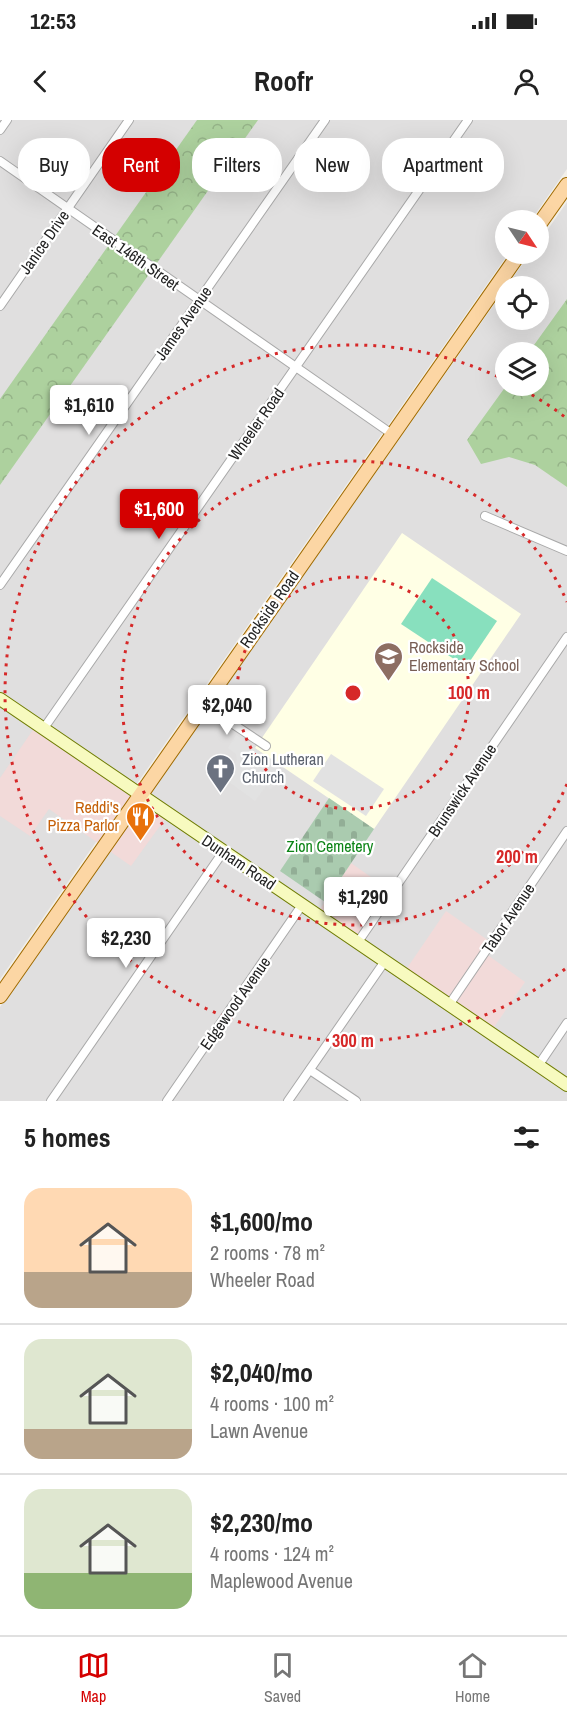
<!DOCTYPE html>
<html lang="en">
<head>
<meta charset="utf-8">
<style>
	:root { --surface:#fff; --page:#f6f6f6; --text:#222; --muted:#767676; --line:#e0e0e0; --accent:#d40000 }
	body { margin:0; font-family:"Archivo Narrow",sans-serif; background:var(--page); color:var(--text); height:100vh; display:flex; flex-direction:column; font-size:22px; white-space:nowrap }
	* { box-sizing:border-box; margin:0 }
	p { font-size:20px; color:var(--muted) }
	.icon { flex:none; width:33px; height:33px; fill:none; stroke:currentColor; stroke-width:2; stroke-linecap:round; stroke-linejoin:round }
	.map { position:relative; height:981px; overflow:hidden }
	.sheet { display:flex; flex-direction:column; background:var(--surface); flex:1 }
	.sheet>* { flex:none }
	.banner { position:absolute; left:18px; top:18px; width:531px; height:54px; display:flex; gap:12px }
	.needle { width:39px; rotate:125deg }
	.tools { position:absolute; left:495px; top:90px; display:grid; gap:12px }
	.tools a { display:grid; place-items:center; width:54px; height:54px; border-radius:50%; background:var(--surface); box-shadow:0 6px 24px #0002; font-size:30px }
	.price { position:absolute; translate:-50% -51px; padding:0 14px; border-radius:6px; background:#fff; color:#222; font-size:20px; line-height:39px; filter:drop-shadow(0 2px 3px #0008) }
	.price::after { content:''; position:absolute; left:50%; top:36px; width:18px; height:14px; margin-left:-9px; background:inherit; clip-path:polygon(0 0,100% 0,50% 100%) }
	.price.on { background:var(--accent); color:#fff }
	ul { padding:0; list-style:none }
	li { display:flex; align-items:center; gap:18px; height:150px; padding:0 24px }
	li+li { border-top:2px solid var(--line) }
	li span { display:grid; place-items:center; flex:none; width:168px; height:120px; border-radius:18px; color:#555 }
	li>.icon { margin-inline-start:auto }
	span .icon { width:72px; height:72px; fill:#fffc; stroke-width:1 }
	li b { font-size:26px }
	h2 { display:flex; justify-content:space-between; align-items:center; height:72px; padding:0 24px; font-size:26px }
	.chip { padding:0 21px; border-radius:24px; background:var(--surface); box-shadow:0 6px 24px #0002; font-size:21px; line-height:54px }
	.chip.on { background:var(--accent); color:#fff }
	.status { display:flex; justify-content:space-between; align-items:center; height:42px; padding:0 30px; background:var(--surface); direction:ltr }
	.status svg { height:16px; fill:currentColor }
	header { display:flex; justify-content:space-between; align-items:center; height:78px; padding:0 24px; background:var(--surface); font-size:27px; font-weight:700 }
	.tabs { display:flex; justify-content:space-around; align-items:center; height:84px; border-top:2px solid var(--line); background:var(--surface); font-size:16px; color:var(--muted) }
	.tabs a { display:grid; justify-items:center; gap:3px }
	.tabs .on { color:var(--accent) }
	.map>svg:first-child { display:block }
	.residential { fill:#e0dfdf; fill-rule:evenodd }
	.commercial { fill:#f2dad9 }
	.education { fill:#ffffe5 }
	.forest { fill:url(#forest-crowns) }
	.cemetery { fill:url(#cemetery-stones) }
	.pitch { fill:#88e0be }
	.parking { fill:#e2e2e2 }
	.lines { fill:none; stroke-linecap:round; stroke-linejoin:round }
	.street-casing { stroke:#a9a9a9; stroke-width:10 }
	.secondary-casing { stroke:#707d05; stroke-width:14 }
	.primary-casing { stroke:#a06b00; stroke-width:16 }
	.street { stroke:#fff; stroke-width:8 }
	.secondary { stroke:#f7fabf; stroke-width:12 }
	.primary { stroke:#fcd6a4; stroke-width:14 }
	.ring { fill:none; stroke:#d62828; stroke-width:3; stroke-dasharray:3 6 }
	.labels { text-anchor:middle; dominant-baseline:central; stroke-width:4.5; stroke-linejoin:round; paint-order:stroke }
	.street-label { font-size:16px; fill:#222; stroke:#fff }
	.education-label { font-size:16px; fill:#785e54; stroke:#fff; text-anchor:start }
	.worship-label { font-size:16px; fill:#5b616d; stroke:#fff; text-anchor:start }
	.food-label { font-size:16px; fill:#c56008; stroke:#fff; text-anchor:end }
	.park-label { font-size:16px; fill:#0c8416; stroke:#fff }
	.centre { fill:#d62828; stroke:#fff; stroke-width:3 }
	.ring-label { font-size:18px; text-anchor:middle; font-weight:bold; fill:#d62828; stroke:#fff; stroke-width:4.5; stroke-linejoin:round; paint-order:stroke }
</style>
</head>
<body>
<div class="status"><b>12:53</b><svg viewBox="0 0 49 12"><path d="M0 12V9h3v3zM5 12V6h3v6zM10 12V3h3v9zM15 12V0h3v12zM26 1h20v11H26zM47 4h2v5h-2z"/></svg></div>
<header><svg class="icon" aria-label="back" viewBox="0 0 24 24"><path d="M15 5l-7 7 7 7"/></svg>Roofr<svg class="icon" aria-label="person" viewBox="0 0 24 24"><circle cx="12" cy="8" r="4"/><path d="M4 21q1-7 8-7t8 7"/></svg></header>
<div class="map">
<svg width="567" height="981" viewBox="0 0 567 981">
	<defs>
		<pattern id="forest-crowns" width="20" height="18" patternUnits="userSpaceOnUse" patternTransform="scale(1.5)"><rect width="20" height="18" fill="#add19e"/><path d="M2 6a3 3 0 1 1 6 0M12 15a3 3 0 1 1 6 0" fill="none" stroke="#95b388"/></pattern>
		<pattern id="cemetery-stones" width="16" height="16" patternUnits="userSpaceOnUse" patternTransform="scale(1.5)"><rect width="16" height="16" fill="#aacbaf"/><path d="M2 7V4a2 2 0 0 1 4 0v3zM10 15v-3a2 2 0 0 1 4 0v3z" fill="#92ae96"/></pattern>
	</defs>
	<rect width="100%" height="100%" fill="#f2efe9"/>
	<g class="residential">
		<polygon points="0,0 567,0 567,49 531,100 506,100 506,134 508,134 0,859"/>
		<path d="M567,82V981H0V887L505,169L506,200H538V166H507L530,134H538L539,122ZM506,232H538V266H506Z"/>
	</g>
	<g class="commercial">
		<polygon points="37,604 170,692 131,746 49,689 30,716 0,696 0,658"/>
		<polygon points="351,743 392,772 358,822 316,795"/>
		<polygon points="446,791 492,823 485,833 525,862 490,913 403,854"/>
	</g>
	<polygon class="education" points="402,413 521,494 374,709 255,628"/>
	<g class="forest">
		<polygon points="197,0 258,0 0,365 0,279"/>
		<polygon points="567,179 567,367 535,345 509,337 481,344 467,320 506,266 538,266 538,232 529,232"/>
	</g>
	<polygon class="cemetery" points="329,678 374,709 325,782 280,751"/>
	<polygon class="pitch" points="432,458 497,501 466,547 401,504"/>
	<g class="parking">
		<polygon points="236,615 280,646 272,656 278,660 271,669 266,666 255,681 225,659 237,640 236,634 228,628"/>
		<polygon points="331,634 384,669 366,696 313,661"/>
	</g>
	<g class="lines">
		<defs>
			<g id="street">
				<polyline points="0,10 7,0"/>
				<polyline points="0,41 392,314"/>
				<polyline points="0,186 129,0"/>
				<polyline points="485,396 567,431"/>
				<polyline points="0,465 325,0"/>
				<polyline points="203,584 266,626"/>
				<polyline points="44,608 468,0"/>
				<polyline points="358,822 567,517"/>
				<polyline points="449,885 567,711"/>
				<polyline points="538,946 567,903"/>
				<polyline points="310,950 356,981"/>
				<polyline points="51,981 223,732"/>
				<polyline points="167,981 302,785"/>
				<polyline points="288,981 385,841"/>
			</g>
			<polyline id="secondary" points="0,579 567,965"/>
			<g id="primary">
				<polyline points="538,106 567,65"/>
				<polyline points="0,876 519,134"/>
			</g>
		</defs>
		<use href="#street" class="street-casing"/>
		<use href="#secondary" class="secondary-casing"/>
		<use href="#primary" class="primary-casing"/>
		<use href="#street" class="street"/>
		<use href="#secondary" class="secondary"/>
		<use href="#primary" class="primary"/>
	</g>
	<g class="ring">
		<circle cx="353" cy="573" r="116"/>
		<path d="M567 664A232 232 0 1 1 567 482"/>
		<path d="M565 849A348 348 0 1 1 503 259M516 266A348 348 0 0 1 565 297"/>
	</g>
	<defs>
		<symbol id="school-pin" viewBox="-11 -11 22 30"><path d="M0 17L-7.5 6A9.5 9.5 0 1 1 7.5 6Z" fill="#8d6e63" stroke="#fff"/><path d="M0-5L7-2L0 1L-7-2ZM-4 1L0 2.5L4 1V4Q0 6-4 4Z" fill="#fff"/></symbol>
		<symbol id="church-pin" viewBox="-11 -11 22 30"><path d="M0 17L-7.5 6A9.5 9.5 0 1 1 7.5 6Z" fill="#6b7280" stroke="#fff"/><path d="M-1.2-6h2.4v3.5h3.3v2.4h-3.3V6h-2.4V-.1h-3.3v-2.4h3.3Z" fill="#fff"/></symbol>
		<symbol id="restaurant-pin" viewBox="-11 -11 22 30"><path d="M0 17L-7.5 6A9.5 9.5 0 1 1 7.5 6Z" fill="#e8710a" stroke="#fff"/><path d="M-5-6h1v4h1v-4h1v4h1v-4h1v5L-1.5 .5V6h-2V.5L-5-1ZM5-6V6H3V1.5H1.5Q1.5-4 5-6Z" fill="#fff"/></symbol>
	</defs>
	<g fill-rule="evenodd">
		<use href="#school-pin" x="372" y="520" width="33" height="45"/>
		<use href="#church-pin" x="204" y="632" width="33" height="45"/>
		<use href="#restaurant-pin" x="124" y="680" width="33" height="45"/>
	</g>
	<g class="labels">
		<g class="street-label">
			<text transform="translate(44 122) rotate(-55)">Janice Drive</text>
			<text transform="translate(136 137) rotate(35)">East 146th Street</text>
			<text transform="translate(183 203) rotate(-55)">James Avenue</text>
			<text transform="translate(256 304) rotate(-55)">Wheeler Road</text>
			<text transform="translate(269 489) rotate(-55)">Rockside Road</text>
			<text transform="translate(462 670) rotate(-56)">Brunswick Avenue</text>
			<text transform="translate(239 742) rotate(34)">Dunham Road</text>
			<text transform="translate(508 798) rotate(-56)">Tabor Avenue</text>
			<text transform="translate(235 883) rotate(-55)">Edgewood Avenue</text>
		</g>
		<g class="education-label">
			<text x="409" y="527">Rockside<tspan x="409" dy="18">Elementary School</tspan></text>
		</g>
		<g class="worship-label">
			<text x="242" y="639">Zion Lutheran<tspan x="242" dy="18">Church</tspan></text>
		</g>
		<g class="food-label">
			<text x="119" y="687">Reddi's<tspan x="119" dy="18">Pizza Parlor</tspan></text>
		</g>
		<g class="park-label">
			<text x="330" y="726">Zion Cemetery</text>
		</g>
	</g>
	<circle cx="353" cy="573" r="9" class="centre"/>
	<g class="ring-label">
		<text x="469" y="579">100 m</text>
		<text x="517" y="743">200 m</text>
		<text x="353" y="927">300 m</text>
	</g>
</svg>
<div class="tools">
<a><svg class="needle" viewBox="-14 -14 28 28"><path d="M0-13l5 13h-10z" fill="#e53935"/><path d="M0 13l5-13h-10z" fill="#767676"/></svg></a>
<a><svg class="icon" aria-label="locate" viewBox="0 0 24 24"><circle cx="12" cy="12" r="6"/><path d="M12 2v4M12 18v4M2 12h4M18 12h4"/></svg></a>
<a><svg class="icon" aria-label="layers" viewBox="0 0 24 24"><path d="M12 4l9 5-9 5-9-5zM3 14l9 5 9-5"/></svg></a>
</div>
<b class="price" style="left:89px;top:316px">$1,610</b>
<b class="price on" style="left:159px;top:420px">$1,600</b>
<b class="price" style="left:227px;top:616px">$2,040</b>
<b class="price" style="left:363px;top:808px">$1,290</b>
<b class="price" style="left:126px;top:849px">$2,230</b>
<div class="banner">
<a class="chip">Buy</a>
<a class="chip on">Rent</a>
<a class="chip">Filters</a>
<a class="chip">New</a>
<a class="chip">Apartment</a>
</div>
</div>
<section class="sheet">
<h2>5 homes<svg class="icon" aria-label="filters" viewBox="0 0 24 24"><path d="M4 7h16M4 17h16"/><circle cx="9" cy="7" r="2"/><circle cx="15" cy="17" r="2"/></svg></h2>
<ul>
<li><span style="background:linear-gradient(#ffd9b3 70%,#b9a48a 0)"><svg class="icon" aria-label="home" viewBox="0 0 24 24"><path d="M3 11l9-7 9 7M6 9v11h12V9"/></svg></span><div><b>$1,600/mo</b><p>2 rooms · 78 m²</p><p>Wheeler Road</p></div></li>
<li><span style="background:linear-gradient(#dfe7d0 75%,#b9a48a 0)"><svg class="icon" aria-label="home" viewBox="0 0 24 24"><path d="M3 11l9-7 9 7M6 9v11h12V9"/></svg></span><div><b>$2,040/mo</b><p>4 rooms · 100 m²</p><p>Lawn Avenue</p></div></li>
<li><span style="background:linear-gradient(#dfe7d0 70%,#8fb573 0)"><svg class="icon" aria-label="home" viewBox="0 0 24 24"><path d="M3 11l9-7 9 7M6 9v11h12V9"/></svg></span><div><b>$2,230/mo</b><p>4 rooms · 124 m²</p><p>Maplewood Avenue</p></div></li>
</ul>
</section>
<nav class="tabs">
<a class="on"><svg class="icon" aria-label="map" viewBox="0 0 24 24"><path d="M3 6l6-2 6 2 6-2v14l-6 2-6-2-6 2zM9 4v14M15 6v14"/></svg>Map</a>
<a><svg class="icon" aria-label="saved" viewBox="0 0 24 24"><path d="M7 4h10v16l-5-4-5 4z"/></svg>Saved</a>
<a><svg class="icon" aria-label="home" viewBox="0 0 24 24"><path d="M3 11l9-7 9 7M6 9v11h12V9"/></svg>Home</a>
</nav>
</body>
</html>
